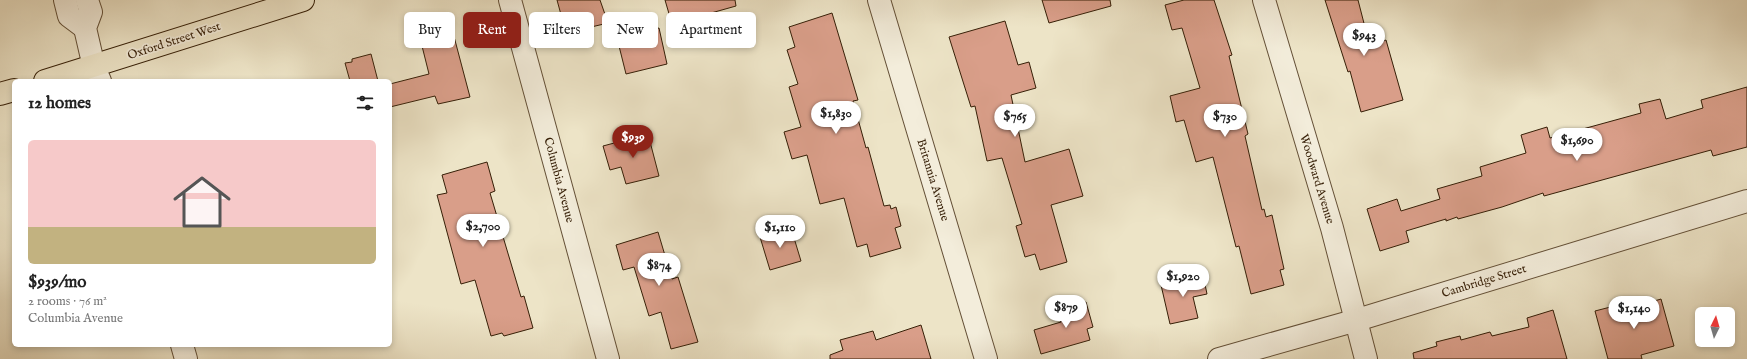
<!DOCTYPE html>
<html lang="en">
<head>
<meta charset="utf-8">
<style>
	:root { --surface:#fff; --page:#f2f2f2; --text:#222; --muted:#767676; --line:#e0e0e0; --accent:#8f2418 }
	body { margin:0; font-family:"IM FELL English",serif; background:var(--page); color:var(--text); height:100vh; display:flex; flex-direction:column; font-size:15px; white-space:nowrap }
	* { box-sizing:border-box; margin:0 }
	p { font-size:13px; color:var(--muted) }
	.icon { flex:none; width:22px; height:22px; fill:none; stroke:currentColor; stroke-width:2; stroke-linecap:round; stroke-linejoin:round }
	.map { position:relative; flex:1; overflow:hidden }
	.panel { position:absolute; left:12px; top:79px; width:380px; height:268px; display:flex; flex-direction:column; background:var(--surface); border-radius:6px; box-shadow:0 2px 6px #0003 }
	.panel>* { flex:none }
	.top-card { position:absolute; left:404px; top:12px; width:380px; height:36px; display:flex; gap:8px }
	.needle { width:26px; rotate:5deg }
	.tools { position:absolute; left:1695px; top:307px; display:grid; gap:8px }
	.tools a { display:grid; place-items:center; width:40px; height:40px; border-radius:6px; background:var(--surface); box-shadow:0 2px 6px #0003; font-size:20px }
	.price { position:absolute; translate:-50% -34px; padding:0 9px; border-radius:14px; background:#fff; color:#222; font-size:13px; line-height:26px; filter:drop-shadow(0 1px 2px #0008) }
	.price::after { content:''; position:absolute; left:50%; top:24px; width:12px; height:9px; margin-left:-6px; background:inherit; clip-path:polygon(0 0,100% 0,50% 100%) }
	.price.current { background:var(--accent); color:#fff }
	ul { padding:0; list-style:none }
	li { display:grid; align-content:center; gap:8px; height:212px; padding:0 16px }
	li+li { border-top:1px solid var(--line) }
	li span { display:grid; place-items:center; height:124px; border-radius:6px; color:#555 }
	li>.icon { margin-inline-start:auto }
	span .icon { width:72px; height:72px; fill:#fffc; stroke-width:1 }
	li b { font-size:17px }
	h2 { display:flex; justify-content:space-between; align-items:center; height:48px; padding:0 16px; font-size:17px }
	.tag { padding:0 14px; border-radius:6px; background:var(--surface); box-shadow:0 2px 6px #0003; font-size:14px; line-height:36px }
	.tag.current { background:var(--accent); color:#fff }
	.map>svg:first-child { display:block }
	.building { fill:#d99e89; stroke:#361f07 }
	.lines { fill:none; stroke-linecap:round; stroke-linejoin:round }
	.minor-casing { stroke:#645037; stroke-width:24 }
	.major-casing { stroke:#361f07; stroke-width:24 }
	.minor { stroke:#f3eddb; stroke-width:22 }
	.major { stroke:#ede4c7; stroke-width:22 }
	.labels { text-anchor:middle; dominant-baseline:central; stroke-width:3.5; stroke-linejoin:round; paint-order:stroke }
	.street-label { font-size:12px; fill:#361f07; stroke:#f3eddb }
</style>
</head>
<body>
<div class="map">
<svg width="1747" height="359" viewBox="0 0 1747 359">
	<rect width="100%" height="100%" fill="#ede4c7"/>
	<filter id="stains"><feTurbulence type="fractalNoise" baseFrequency=".005" numOctaves="4"/><feColorMatrix values="0 0 0 0 .2 0 0 0 0 .09 0 0 0 0 .02 0 0 0 .5 -.17"/></filter>
	<radialGradient id="worn" r=".72"><stop offset=".6" stop-color="#630" stop-opacity="0"/><stop offset="1" stop-color="#630" stop-opacity=".3"/></radialGradient>
	<g class="building">
		<polygon points="557,0 600,0 608,23 566,33"/>
		<polygon points="665,0 735,0 736,6 672,24"/>
		<polygon points="1042,0 1110,0 1111,6 1049,23"/>
		<polygon points="1184,0 1214,0 1232,55 1229,56 1248,134 1245,136 1262,210 1264,209 1266,217 1272,215 1284,269 1280,270 1284,285 1251,294 1239,246 1236,247 1213,157 1196,162 1184,120 1176,122 1170,96 1200,88 1182,28 1172,30 1165,5"/>
		<polygon points="1325,0 1358,0 1367,35 1378,32 1381,42 1386,40 1403,100 1361,112 1350,71 1348,72"/>
		<polygon points="832,13 858,100 853,101 866,148 868,147 884,206 890,205 891,209 896,207 901,226 895,228 901,248 870,257 867,244 857,247 844,198 820,204 807,155 792,159 784,132 801,127 789,87 798,84 787,50 795,47 789,27"/>
		<polygon points="1005,21 1018,65 1029,62 1036,88 1011,95 1025,162 1069,149 1083,196 1051,205 1067,262 1040,270 1035,254 1025,257 1016,226 1022,224 1002,158 987,161 975,106 971,107 949,37"/>
		<polygon points="659,28 667,64 626,74 617,38"/>
		<polygon points="452,29 470,97 438,104 435,96 390,107 390,84 429,74 420,38"/>
		<polygon points="371,54 378,81 350,81 345,63 352,62 352,59"/>
		<polygon points="1747,87 1747,147 1713,156 1711,150 1544,196 1543,193 1502,207 1458,219 1457,217 1446,221 1446,219 1406,231 1409,242 1380,251 1367,209 1397,199 1401,211 1440,199 1437,189 1482,176 1480,167 1526,153 1521,135 1547,127 1550,138 1641,113 1639,104 1660,99 1666,119 1703,108 1701,100"/>
		<polygon points="648,134 659,176 626,184 621,167 610,170 603,146"/>
		<polygon points="487,162 495,191 490,193 521,297 524,296 533,328 504,336 502,333 491,336 475,280 461,284 437,195 447,193 442,175"/>
		<polygon points="791,228 801,261 770,270 760,237"/>
		<polygon points="658,232 672,279 678,277 698,342 671,349 661,312 649,316 634,267 623,270 616,245"/>
		<polygon points="1203,275 1207,294 1193,297 1198,318 1170,324 1161,285"/>
		<polygon points="1661,299 1674,346 1641,355 1642,359 1608,359 1595,311 1626,303 1628,309"/>
		<polygon points="1086,302 1093,327 1087,329 1090,340 1041,354 1034,330 1061,322 1057,310"/>
		<polygon points="1553,310 1567,359 1414,359 1413,353 1437,346 1436,342 1460,336 1461,340 1490,332 1492,336 1529,327 1527,318"/>
		<polygon points="921,325 931,359 830,359 830,355 843,350 840,340 873,331 876,340"/>
	</g>
	<g class="lines">
		<defs>
			<g id="minor">
				<polyline points="65,0 69,16 85,28"/>
				<polyline points="87,0 91,12 85,28 94,67 100,81"/>
				<polyline points="510,0 608,359"/>
				<polyline points="879,0 986,359"/>
				<polyline points="1264,0 1332,228 1366,359"/>
				<polyline points="182,345 186,359"/>
				<polyline points="1219,359 1357,320 1747,201"/>
			</g>
			<g id="major">
				<polyline points="45,81 303,0"/>
				<polyline points="0,94 14,90"/>
			</g>
		</defs>
		<use href="#minor" class="minor-casing"/>
		<use href="#major" class="major-casing"/>
		<use href="#minor" class="minor"/>
		<use href="#major" class="major"/>
	</g>
	<g class="labels">
		<g class="street-label">
			<text transform="translate(174 41) rotate(-18)">Oxford Street West</text>
			<text transform="translate(1317 179) rotate(73)">Woodward Avenue</text>
			<text transform="translate(559 180) rotate(75)">Columbia Avenue</text>
			<text transform="translate(933 180) rotate(73)">Britannia Avenue</text>
			<text transform="translate(1484 281) rotate(-17)">Cambridge Street</text>
		</g>
	</g>
	<rect width="100%" height="100%" filter="url(#stains)"/>
	<rect width="100%" height="100%" fill="url(#worn)"/>
</svg>
<div class="tools">
<a><svg class="needle" viewBox="-14 -14 28 28"><path d="M0-13l5 13h-10z" fill="#e53935"/><path d="M0 13l5-13h-10z" fill="#767676"/></svg></a>
</div>
<b class="price" style="left:1364px;top:57px">$943</b>
<b class="price" style="left:836px;top:135px">$1,830</b>
<b class="price" style="left:1015px;top:138px">$765</b>
<b class="price" style="left:1225px;top:138px">$730</b>
<b class="price current" style="left:633px;top:159px">$939</b>
<b class="price" style="left:1577px;top:162px">$1,690</b>
<b class="price" style="left:483px;top:248px">$2,700</b>
<b class="price" style="left:780px;top:249px">$1,110</b>
<b class="price" style="left:659px;top:287px">$874</b>
<b class="price" style="left:1183px;top:298px">$1,920</b>
<b class="price" style="left:1066px;top:329px">$879</b>
<b class="price" style="left:1634px;top:330px">$1,140</b>
<div class="top-card">
<a class="tag">Buy</a>
<a class="tag current">Rent</a>
<a class="tag">Filters</a>
<a class="tag">New</a>
<a class="tag">Apartment</a>
</div>
<section class="panel">
<h2>12 homes<svg class="icon" aria-label="filters" viewBox="0 0 24 24"><path d="M4 7h16M4 17h16"/><circle cx="9" cy="7" r="2"/><circle cx="15" cy="17" r="2"/></svg></h2>
<ul>
<li><span style="background:linear-gradient(#f6c9c9 70%,#c2b280 0)"><svg class="icon" aria-label="home" viewBox="0 0 24 24"><path d="M3 11l9-7 9 7M6 9v11h12V9"/></svg></span><div><b>$939/mo</b><p>2 rooms · 76 m²</p><p>Columbia Avenue</p></div></li>
</ul>
</section>
</div>
</body>
</html>
